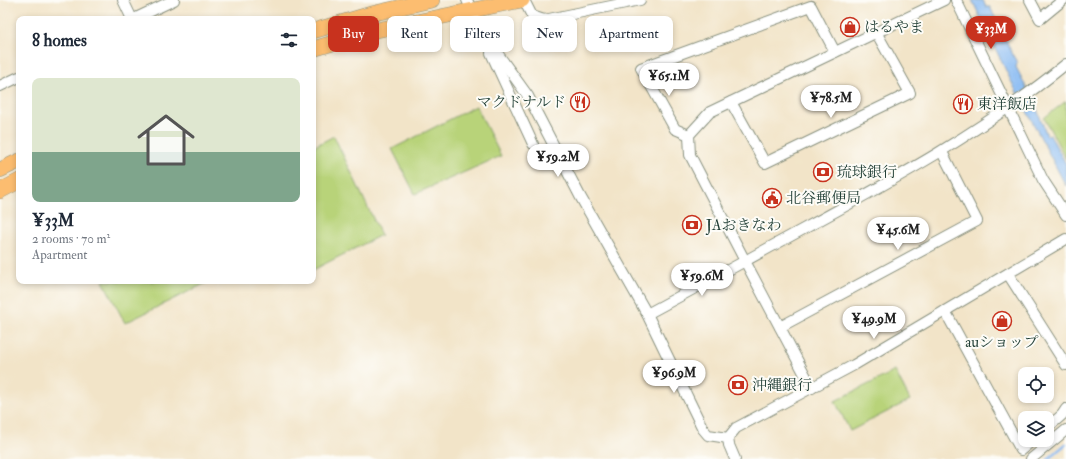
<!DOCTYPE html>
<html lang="en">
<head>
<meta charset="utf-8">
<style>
	:root { --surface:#fff; --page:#f6f6f7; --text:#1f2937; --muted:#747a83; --line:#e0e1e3; --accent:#c8321e }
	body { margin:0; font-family:"IM FELL Double Pica","Noto Serif JP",serif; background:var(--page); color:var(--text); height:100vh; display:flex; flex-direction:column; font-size:15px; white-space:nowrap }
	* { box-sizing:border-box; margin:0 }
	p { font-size:13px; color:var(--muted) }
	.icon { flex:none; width:22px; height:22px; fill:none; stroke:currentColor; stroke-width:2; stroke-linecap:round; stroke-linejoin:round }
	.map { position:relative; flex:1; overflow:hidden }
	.sheet { position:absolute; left:16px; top:16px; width:300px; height:268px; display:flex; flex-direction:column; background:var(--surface); border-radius:8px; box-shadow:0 2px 6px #0003 }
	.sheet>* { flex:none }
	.top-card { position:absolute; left:328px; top:16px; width:380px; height:36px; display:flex; gap:8px }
	.tools { position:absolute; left:1018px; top:367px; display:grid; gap:8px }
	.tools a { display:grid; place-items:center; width:36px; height:36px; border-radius:8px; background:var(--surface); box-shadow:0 2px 6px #0003; font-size:20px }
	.price { position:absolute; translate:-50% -34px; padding:0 9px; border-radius:14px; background:#fff; color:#222; font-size:13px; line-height:26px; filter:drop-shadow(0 1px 2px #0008) }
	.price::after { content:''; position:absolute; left:50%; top:24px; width:12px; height:9px; margin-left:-6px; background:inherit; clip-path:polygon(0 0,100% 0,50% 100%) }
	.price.active { background:var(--accent); color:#fff }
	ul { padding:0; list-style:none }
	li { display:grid; align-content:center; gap:8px; height:212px; padding:0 16px }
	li+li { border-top:1px solid var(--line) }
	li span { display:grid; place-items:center; height:124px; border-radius:8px; color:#555 }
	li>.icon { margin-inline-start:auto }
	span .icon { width:72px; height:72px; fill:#fffc; stroke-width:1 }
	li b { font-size:17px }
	h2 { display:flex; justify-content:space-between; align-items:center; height:48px; padding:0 16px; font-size:17px }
	.tag { padding:0 14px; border-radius:8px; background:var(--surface); box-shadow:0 2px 6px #0003; font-size:14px; line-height:36px }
	.tag.active { background:var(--accent); color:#fff }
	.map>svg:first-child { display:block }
	.green { fill:#b8d379; stroke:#6c8856 }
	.water { fill:#86b9f3; stroke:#527b94 }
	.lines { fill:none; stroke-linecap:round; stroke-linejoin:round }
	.stream { stroke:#86b9f3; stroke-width:2.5 }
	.minor-casing { stroke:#88907e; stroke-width:12 }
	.highway-casing { stroke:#88907e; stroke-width:16 }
	.minor { stroke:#fff; stroke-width:10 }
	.highway { stroke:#fcbd6f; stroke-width:15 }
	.labels { text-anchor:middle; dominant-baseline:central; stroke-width:4; stroke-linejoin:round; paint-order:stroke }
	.poi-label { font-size:15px; fill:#1f3d34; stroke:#fdfcf7; text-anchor:start }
</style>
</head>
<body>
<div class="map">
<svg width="1066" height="459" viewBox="0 0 1066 459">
	<rect width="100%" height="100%" fill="#fdfcf7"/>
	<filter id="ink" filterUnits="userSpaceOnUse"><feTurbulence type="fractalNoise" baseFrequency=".025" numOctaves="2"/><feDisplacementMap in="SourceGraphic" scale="8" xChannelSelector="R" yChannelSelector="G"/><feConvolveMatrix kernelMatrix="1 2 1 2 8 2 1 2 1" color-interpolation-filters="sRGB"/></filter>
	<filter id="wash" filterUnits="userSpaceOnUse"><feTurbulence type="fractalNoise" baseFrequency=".012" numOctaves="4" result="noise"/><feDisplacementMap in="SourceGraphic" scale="16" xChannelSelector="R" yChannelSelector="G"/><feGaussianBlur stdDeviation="0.9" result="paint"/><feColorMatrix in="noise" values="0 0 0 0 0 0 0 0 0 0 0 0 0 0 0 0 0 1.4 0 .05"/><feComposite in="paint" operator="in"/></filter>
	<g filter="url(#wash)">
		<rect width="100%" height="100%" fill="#f2e4c8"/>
		<g class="green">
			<polygon points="1066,101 1066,159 1044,118"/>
			<polygon points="476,106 501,156 415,194 392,149"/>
			<polygon points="334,136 381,235 313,270 313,147"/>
			<polygon points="103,281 210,281 125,323"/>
			<polygon points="895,371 910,400 850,431 835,401"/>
		</g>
		<polygon class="water" points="972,0 983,0 986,7 990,7 1017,63 1016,67 1035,104 1047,136 1050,135 1066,164 1066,186 1010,79"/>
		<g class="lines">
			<polyline class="stream" points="1048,459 1066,444"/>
		</g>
	</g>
	<g filter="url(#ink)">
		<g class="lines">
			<defs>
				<g id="minor">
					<polyline points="123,0 132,19"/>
					<polyline points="467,0 484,37"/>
					<polyline points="524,0 532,16 544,20 640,0"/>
					<polyline points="956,0 1043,180 1066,215"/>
					<polyline points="1030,0 1040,19 1063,0"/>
					<polyline points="134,19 174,0"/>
					<polyline points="482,32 528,96 580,196 647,314 703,429 708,435 728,438"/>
					<polyline points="491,53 533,144"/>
					<polyline points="0,86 19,77"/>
					<polyline points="731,102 765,163 910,93 876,32"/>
					<polyline points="689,135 675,129 641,68 811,6 835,52"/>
					<polyline points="1008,274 1066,365"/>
					<polyline points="945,311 1021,450 1033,440"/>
					<polyline points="647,314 745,261 690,155 689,135 710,112 944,0"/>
					<polyline points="780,327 977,221 942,152"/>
					<path d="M812,388L745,261C855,200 968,144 1066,64"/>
					<polyline points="1047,428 1062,415 1066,409"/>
					<polyline points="735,459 729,445 728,438 736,428 854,365 1066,239"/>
					<polyline points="1031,459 1066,430"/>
				</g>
				<g id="highway">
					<polyline points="313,31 371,14 432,0"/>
					<polyline points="313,49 377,30 522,0"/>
					<polyline points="0,170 19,161"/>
					<polyline points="0,191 19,181"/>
				</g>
			</defs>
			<use href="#minor" class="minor-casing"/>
			<use href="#highway" class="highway-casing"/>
			<use href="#minor" class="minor"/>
			<use href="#highway" class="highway"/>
		</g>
	</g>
	<defs>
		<symbol id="shop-ring" viewBox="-11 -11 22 22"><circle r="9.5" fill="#fdfcf7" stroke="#c8321e" stroke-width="1.5"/><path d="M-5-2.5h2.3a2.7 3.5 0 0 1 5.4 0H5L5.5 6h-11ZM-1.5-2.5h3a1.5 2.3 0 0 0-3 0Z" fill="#c8321e"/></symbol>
		<symbol id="restaurant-ring" viewBox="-11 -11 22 22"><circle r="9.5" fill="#fdfcf7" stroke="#c8321e" stroke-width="1.5"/><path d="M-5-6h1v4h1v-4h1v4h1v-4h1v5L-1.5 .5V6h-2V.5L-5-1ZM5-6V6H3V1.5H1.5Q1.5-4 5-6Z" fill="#c8321e"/></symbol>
		<symbol id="bank-ring" viewBox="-11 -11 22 22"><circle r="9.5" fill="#fdfcf7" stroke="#c8321e" stroke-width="1.5"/><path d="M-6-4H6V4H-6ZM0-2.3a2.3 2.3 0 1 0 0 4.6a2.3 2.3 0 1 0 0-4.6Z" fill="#c8321e"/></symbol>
		<symbol id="civic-ring" viewBox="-11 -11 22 22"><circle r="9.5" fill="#fdfcf7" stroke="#c8321e" stroke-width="1.5"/><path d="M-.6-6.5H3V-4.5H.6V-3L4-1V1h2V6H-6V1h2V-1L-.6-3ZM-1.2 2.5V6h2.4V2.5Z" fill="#c8321e"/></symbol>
	</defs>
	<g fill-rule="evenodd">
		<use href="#shop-ring" x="839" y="16" width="22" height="22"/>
		<use href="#restaurant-ring" x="569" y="91" width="22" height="22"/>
		<use href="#restaurant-ring" x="952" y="93" width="22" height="22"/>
		<use href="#bank-ring" x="812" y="161" width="22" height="22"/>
		<use href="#civic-ring" x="761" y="187" width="22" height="22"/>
		<use href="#bank-ring" x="681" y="214" width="22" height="22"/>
		<use href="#shop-ring" x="991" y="310" width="22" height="22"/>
		<use href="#bank-ring" x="727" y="374" width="22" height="22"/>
	</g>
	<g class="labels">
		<g class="poi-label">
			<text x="864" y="27">はるやま</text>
			<text x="566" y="102" text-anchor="end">マクドナルド</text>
			<text x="977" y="104">東洋飯店</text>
			<text x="837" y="172">琉球銀行</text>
			<text x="786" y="198">北谷郵便局</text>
			<text x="706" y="225">JAおきなわ</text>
			<text x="1002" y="342" text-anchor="middle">auショップ</text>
			<text x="752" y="385">沖縄銀行</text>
		</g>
	</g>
</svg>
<div class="tools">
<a><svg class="icon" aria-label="locate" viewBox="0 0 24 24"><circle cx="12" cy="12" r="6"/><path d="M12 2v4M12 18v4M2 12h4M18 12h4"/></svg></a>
<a><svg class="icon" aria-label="layers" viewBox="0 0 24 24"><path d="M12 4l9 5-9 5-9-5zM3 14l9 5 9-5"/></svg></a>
</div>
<b class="price active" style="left:991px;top:50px">¥33M</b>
<b class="price" style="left:669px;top:97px">¥65.1M</b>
<b class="price" style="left:831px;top:119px">¥78.5M</b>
<b class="price" style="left:558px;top:178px">¥59.2M</b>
<b class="price" style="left:898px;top:251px">¥45.6M</b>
<b class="price" style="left:702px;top:297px">¥59.6M</b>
<b class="price" style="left:874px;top:340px">¥49.9M</b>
<b class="price" style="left:674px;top:394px">¥96.9M</b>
<div class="top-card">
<a class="tag active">Buy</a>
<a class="tag">Rent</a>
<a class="tag">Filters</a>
<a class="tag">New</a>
<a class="tag">Apartment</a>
</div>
<section class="sheet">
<h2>8 homes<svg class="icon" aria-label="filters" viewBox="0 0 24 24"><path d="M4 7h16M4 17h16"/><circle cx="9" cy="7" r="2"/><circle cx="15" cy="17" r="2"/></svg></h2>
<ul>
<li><span style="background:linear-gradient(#dfe7d0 60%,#7fa58c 0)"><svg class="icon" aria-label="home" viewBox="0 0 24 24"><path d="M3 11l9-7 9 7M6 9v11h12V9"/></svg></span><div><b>¥33M</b><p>2 rooms · 70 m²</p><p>Apartment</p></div></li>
</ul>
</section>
</div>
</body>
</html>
